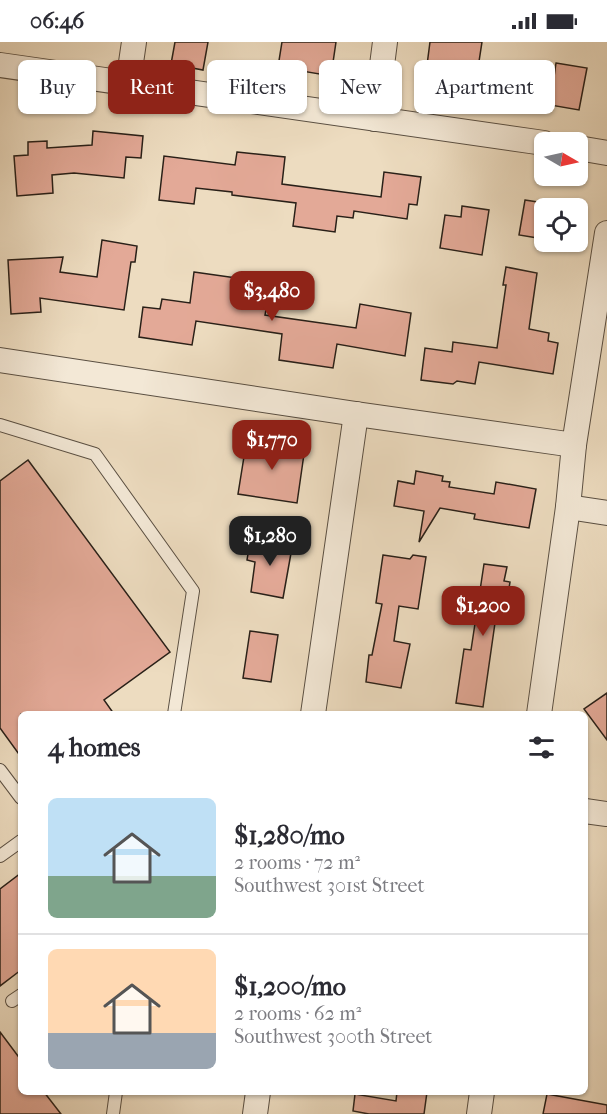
<!DOCTYPE html>
<html lang="en">
<head>
<meta charset="utf-8">
<style>
	:root { --surface:#fff; --page:#f2f2f3; --text:#2b2b33; --muted:#7c7c81; --line:#e1e1e2; --accent:#8f2418 }
	body { margin:0; font-family:"IM FELL French Canon",serif; background:var(--page); color:var(--text); height:100vh; display:flex; flex-direction:column; font-size:22px; white-space:nowrap }
	* { box-sizing:border-box; margin:0 }
	p { font-size:20px; color:var(--muted) }
	.icon { flex:none; width:33px; height:33px; fill:none; stroke:currentColor; stroke-width:2; stroke-linecap:round; stroke-linejoin:round }
	.map { position:relative; flex:1; overflow:hidden }
	.details { position:absolute; left:18px; top:669px; width:570px; height:384px; display:flex; flex-direction:column; background:var(--surface); border-radius:9px; box-shadow:0 2px 4px #0004 }
	.details>* { flex:none }
	.banner { position:absolute; left:18px; top:18px; width:572px; height:54px; display:flex; gap:12px }
	.needle { width:39px; rotate:99deg }
	.tools { position:absolute; left:534px; top:90px; display:grid; gap:12px }
	.tools a { display:grid; place-items:center; width:54px; height:54px; border-radius:9px; background:var(--surface); box-shadow:0 2px 4px #0004; font-size:30px }
	.price { position:absolute; translate:-50% -51px; padding:0 14px; border-radius:12px; background:var(--accent); color:#fff; font-size:20px; line-height:39px; filter:drop-shadow(0 2px 3px #0008) }
	.price::after { content:''; position:absolute; left:50%; top:36px; width:18px; height:14px; margin-left:-9px; background:inherit; clip-path:polygon(0 0,100% 0,50% 100%) }
	.price.selected { background:#222; color:#fff }
	ul { padding:0; list-style:none }
	li { display:flex; align-items:center; gap:18px; height:150px; padding:0 30px }
	li+li { border-top:2px solid var(--line) }
	li span { display:grid; place-items:center; flex:none; width:168px; height:120px; border-radius:9px; color:#555 }
	li>.icon { margin-inline-start:auto }
	span .icon { width:72px; height:72px; fill:#fffc; stroke-width:1 }
	li b { font-size:26px }
	h2 { display:flex; justify-content:space-between; align-items:center; height:72px; padding:0 30px; font-size:26px }
	.tag { padding:0 21px; border-radius:9px; background:var(--surface); box-shadow:0 2px 4px #0004; font-size:21px; line-height:54px }
	.tag.selected { background:var(--accent); color:#fff }
	.status { display:flex; justify-content:space-between; align-items:center; height:42px; padding:0 30px; background:var(--surface); direction:ltr }
	.status svg { height:16px; fill:currentColor }
	.map>svg:first-child { display:block }
	.building { fill:#e3a997; stroke:#292018; stroke-width:1.5 }
	.lines { fill:none; stroke-linecap:round; stroke-linejoin:round }
	.service-casing { stroke:#5a4f42; stroke-width:14 }
	.minor-casing { stroke:#5a4f42; stroke-width:26 }
	.service { stroke:#f3e8d6; stroke-width:12 }
	.minor { stroke:#f3e8d6; stroke-width:24 }
</style>
</head>
<body>
<div class="status"><b>06:46</b><svg viewBox="0 0 49 12"><path d="M0 12V9h3v3zM5 12V6h3v6zM10 12V3h3v9zM15 12V0h3v12zM26 1h20v11H26zM47 4h2v5h-2z"/></svg></div>
<div class="map">
<svg width="607" height="1072" viewBox="0 0 607 1072">
	<rect width="100%" height="100%" fill="#eddcc0"/>
	<filter id="stains"><feTurbulence type="fractalNoise" baseFrequency=".00333" numOctaves="4"/><feColorMatrix values="0 0 0 0 .2 0 0 0 0 .09 0 0 0 0 .02 0 0 0 .5 -.17"/></filter>
	<radialGradient id="worn" r=".72"><stop offset=".6" stop-color="#630" stop-opacity="0"/><stop offset="1" stop-color="#630" stop-opacity=".3"/></radialGradient>
	<g class="building">
		<polygon points="175,0 208,0 203,28 171,22"/>
		<polygon points="282,0 336,0 331,34 278,25"/>
		<polygon points="430,0 482,0 478,26 459,24 455,50 424,46"/>
		<polygon points="556,21 587,26 579,68 550,63"/>
		<polygon points="93,89 143,94 141,116 126,115 124,136 74,131 52,133 53,151 17,154 14,114 28,113 28,100 47,99 47,106 92,103"/>
		<polygon points="237,110 285,115 282,142 381,155 384,130 421,135 417,163 409,162 407,177 354,169 353,176 337,174 335,190 293,184 296,161 232,153 232,150 196,146 194,162 159,158 164,114 235,123"/>
		<polygon points="525,158 544,161 544,197 519,193"/>
		<polygon points="462,164 489,168 482,213 440,206 445,173 461,175"/>
		<polygon points="102,198 137,204 135,220 131,220 124,268 40,256 41,270 11,272 8,218 63,215 60,230 97,235"/>
		<polygon points="506,225 537,231 529,287 549,291 548,299 558,301 553,332 479,320 475,342 457,339 453,342 421,338 425,306 452,310 453,300 497,306 506,243 503,243"/>
		<polygon points="194,230 264,240 262,250 269,251 265,273 356,286 360,262 411,271 405,314 337,302 333,326 279,318 282,292 196,279 192,303 139,295 143,265 160,267 162,257 190,261"/>
		<polygon points="247,396 305,405 297,461 238,452"/>
		<polygon points="28,418 170,610 104,658 114,672 21,672 21,715 0,686 0,439"/>
		<polygon points="416,429 443,434 442,439 450,440 449,445 494,452 496,440 536,447 529,486 474,477 475,472 440,466 419,500 424,469 394,464 398,439 414,442"/>
		<polygon points="272,496 293,500 283,556 251,550 255,520 247,518 250,500 271,503"/>
		<polygon points="383,513 410,517 413,513 426,515 418,567 399,564 394,599 410,602 401,646 366,640 369,613 372,613 382,562 376,561"/>
		<polygon points="484,522 507,525 504,539 510,540 507,558 502,557 498,582 495,581 483,665 456,661 464,607 471,608"/>
		<polygon points="250,589 278,593 271,640 243,636"/>
		<polygon points="607,651 607,698 584,667"/>
		<polygon points="21,831 21,928 0,944 0,847"/>
		<polygon points="0,990 21,1018 21,1050 44,1050 61,1072 0,1072"/>
		<polygon points="397,1050 427,1050 424,1072 369,1072 353,1069 355,1052 396,1059"/>
		<polygon points="547,1052 607,1063 607,1072 543,1072"/>
	</g>
	<g class="lines">
		<defs>
			<g id="service">
				<polyline points="0,383 95,412 193,549 174,672"/>
				<polyline points="0,728 21,756"/>
				<polyline points="0,814 21,799"/>
				<polyline points="12,959 21,953"/>
				<polyline points="113,1072 116,1050"/>
			</g>
			<g id="minor">
				<polyline points="0,23 544,101"/>
				<polyline points="128,41 134,0"/>
				<polyline points="375,77 385,0"/>
				<polyline points="578,106 607,111"/>
				<polyline points="0,318 356,372 574,403"/>
				<polyline points="568,465 607,471"/>
				<polyline points="313,672 356,372"/>
				<polyline points="539,672 568,465 574,403 607,191"/>
				<polyline points="585,769 607,772"/>
				<polyline points="255,1072 258,1050"/>
				<polyline points="479,1072 482,1050"/>
			</g>
		</defs>
		<use href="#service" class="service-casing"/>
		<use href="#minor" class="minor-casing"/>
		<use href="#service" class="service"/>
		<use href="#minor" class="minor"/>
	</g>
	<rect width="100%" height="100%" filter="url(#stains)"/>
	<rect width="100%" height="100%" fill="url(#worn)"/>
</svg>
<div class="tools">
<a><svg class="needle" viewBox="-14 -14 28 28"><path d="M0-13l5 13h-10z" fill="#e53935"/><path d="M0 13l5-13h-10z" fill="#7c7c81"/></svg></a>
<a><svg class="icon" aria-label="locate" viewBox="0 0 24 24"><circle cx="12" cy="12" r="6"/><path d="M12 2v4M12 18v4M2 12h4M18 12h4"/></svg></a>
</div>
<b class="price" style="left:272px;top:280px">$3,480</b>
<b class="price" style="left:272px;top:429px">$1,770</b>
<b class="price selected" style="left:270px;top:525px">$1,280</b>
<b class="price" style="left:483px;top:595px">$1,200</b>
<div class="banner">
<a class="tag">Buy</a>
<a class="tag selected">Rent</a>
<a class="tag">Filters</a>
<a class="tag">New</a>
<a class="tag">Apartment</a>
</div>
<section class="details">
<h2>4 homes<svg class="icon" aria-label="filters" viewBox="0 0 24 24"><path d="M4 7h16M4 17h16"/><circle cx="9" cy="7" r="2"/><circle cx="15" cy="17" r="2"/></svg></h2>
<ul>
<li><span style="background:linear-gradient(#bfe0f5 65%,#7fa58c 0)"><svg class="icon" aria-label="home" viewBox="0 0 24 24"><path d="M3 11l9-7 9 7M6 9v11h12V9"/></svg></span><div><b>$1,280/mo</b><p>2 rooms · 72 m²</p><p>Southwest 301st Street</p></div></li>
<li><span style="background:linear-gradient(#ffd9b3 70%,#9aa5b1 0)"><svg class="icon" aria-label="home" viewBox="0 0 24 24"><path d="M3 11l9-7 9 7M6 9v11h12V9"/></svg></span><div><b>$1,200/mo</b><p>2 rooms · 62 m²</p><p>Southwest 300th Street</p></div></li>
</ul>
</section>
</div>
</body>
</html>
